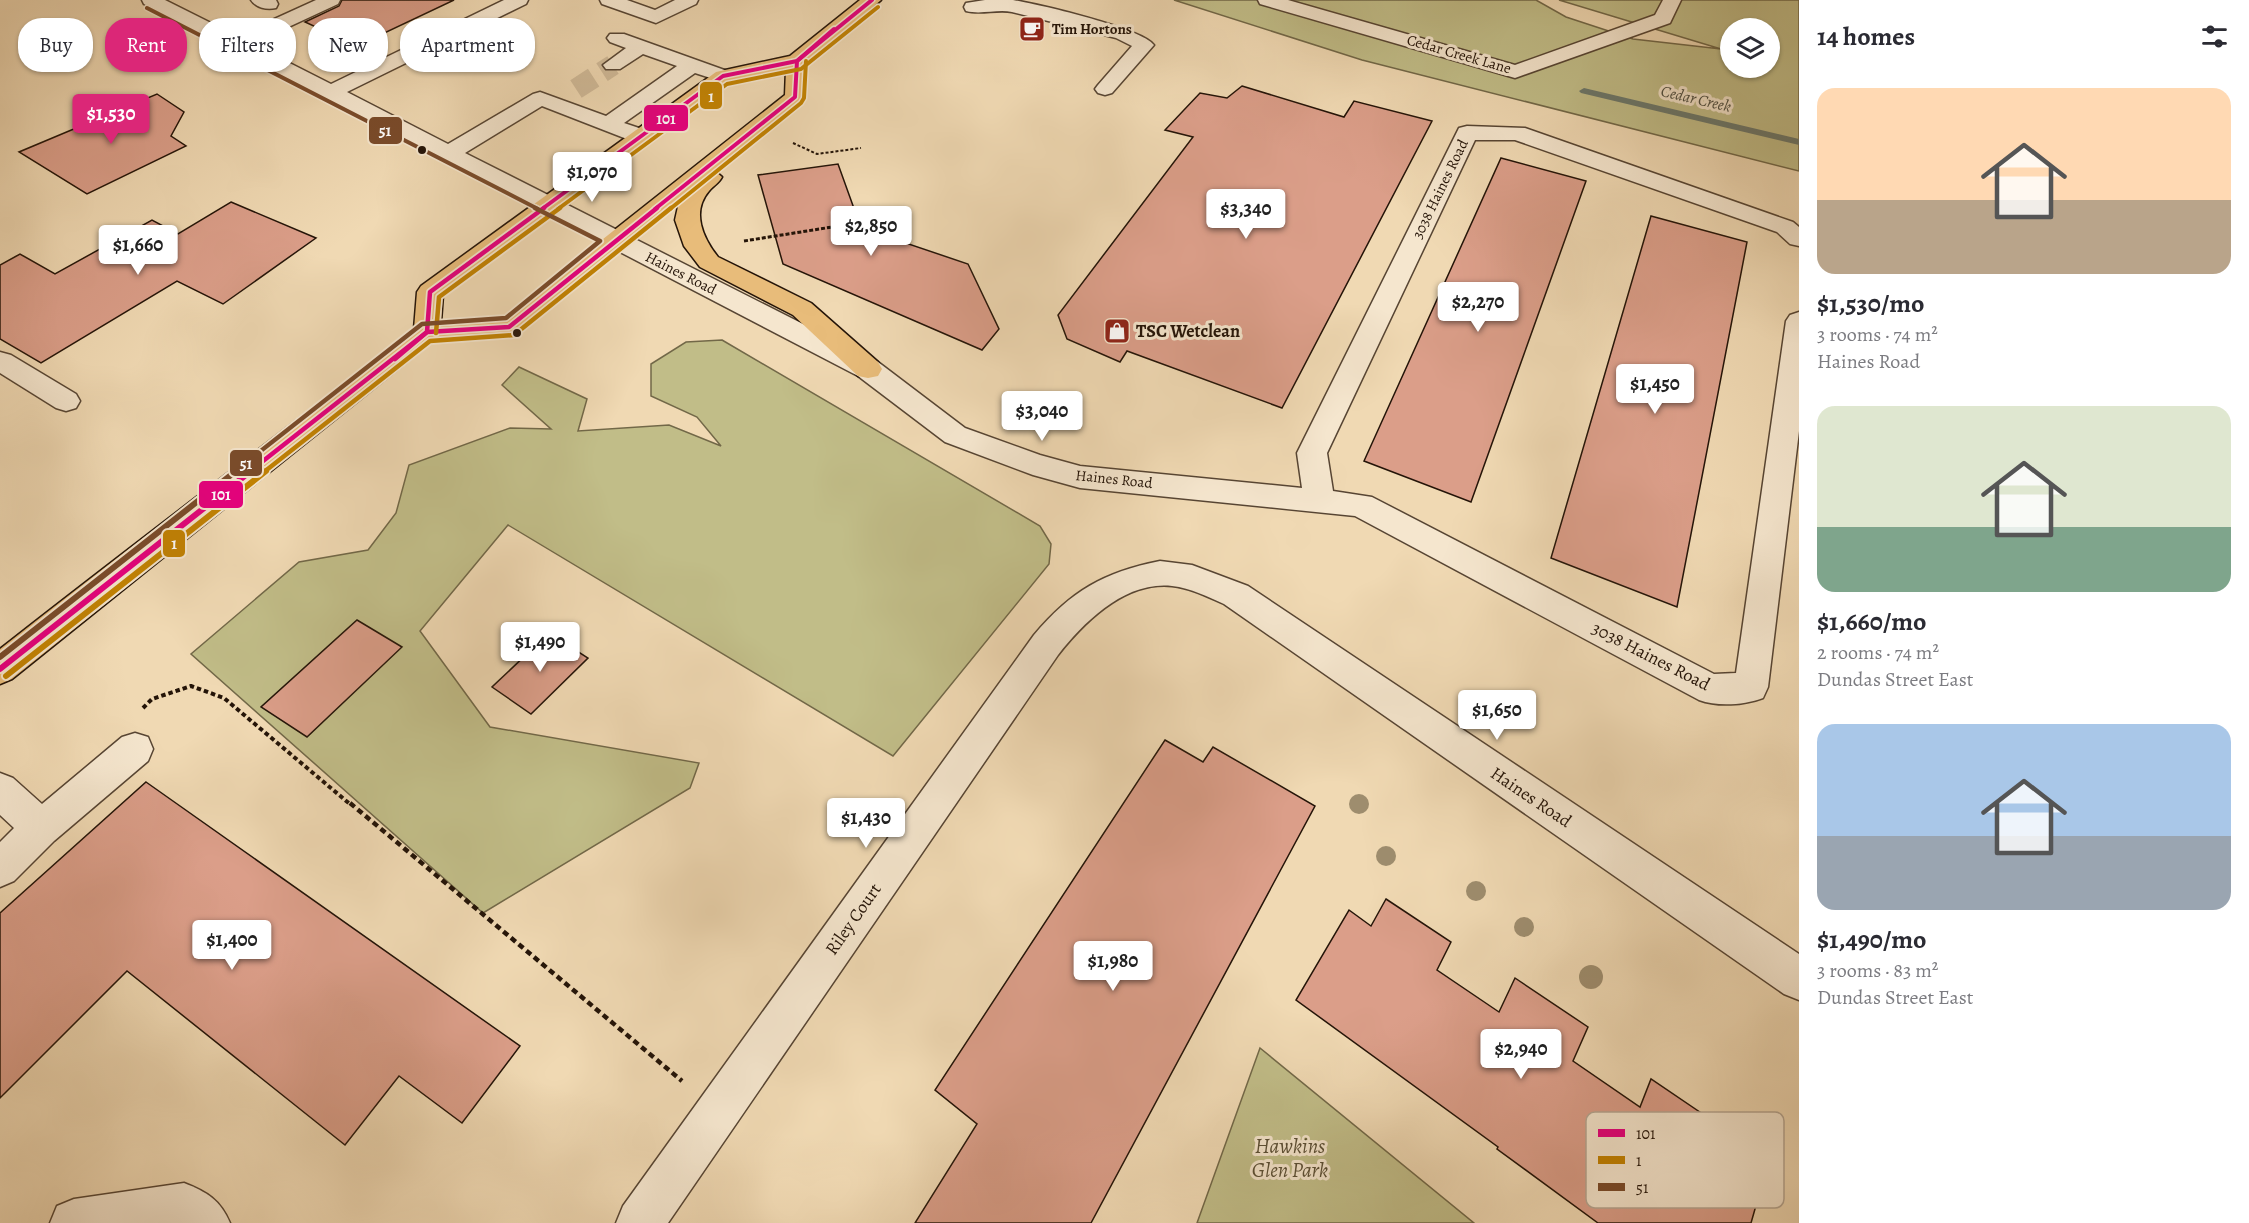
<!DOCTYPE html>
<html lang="en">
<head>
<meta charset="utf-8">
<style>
	:root { --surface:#fff; --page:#f2f2f3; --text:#2b2b33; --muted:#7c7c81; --accent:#db2777 }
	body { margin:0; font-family:Alegreya,serif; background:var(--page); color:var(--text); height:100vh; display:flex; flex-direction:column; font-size:22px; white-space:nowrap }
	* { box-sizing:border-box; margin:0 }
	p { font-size:20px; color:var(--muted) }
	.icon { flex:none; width:33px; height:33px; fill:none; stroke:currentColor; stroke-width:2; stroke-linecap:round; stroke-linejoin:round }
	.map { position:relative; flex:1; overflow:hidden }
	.side { display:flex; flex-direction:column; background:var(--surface); width:450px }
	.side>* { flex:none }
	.hud { position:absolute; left:18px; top:18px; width:570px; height:54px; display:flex; gap:12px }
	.fabs { position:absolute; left:1720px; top:18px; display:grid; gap:12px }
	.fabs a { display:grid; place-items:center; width:60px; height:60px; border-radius:50%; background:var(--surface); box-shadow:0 2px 4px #0004; font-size:30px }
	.price { position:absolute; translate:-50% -51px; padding:0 14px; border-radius:6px; background:#fff; color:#222; font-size:20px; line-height:39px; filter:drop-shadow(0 2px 3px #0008) }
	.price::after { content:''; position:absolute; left:50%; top:36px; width:18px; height:14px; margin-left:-9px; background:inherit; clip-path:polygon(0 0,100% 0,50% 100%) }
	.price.selected { background:var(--accent); color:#fff }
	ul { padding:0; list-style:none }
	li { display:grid; align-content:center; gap:12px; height:318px; padding:0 18px }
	li span { display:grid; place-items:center; height:186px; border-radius:18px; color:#555 }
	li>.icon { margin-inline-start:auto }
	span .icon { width:108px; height:108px; fill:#fffc; stroke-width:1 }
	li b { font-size:26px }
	h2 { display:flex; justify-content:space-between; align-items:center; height:72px; padding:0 18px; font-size:26px }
	.chip { padding:0 21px; border-radius:24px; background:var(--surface); box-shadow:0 2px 4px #0004; font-size:21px; line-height:54px }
	.chip.selected { background:var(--accent); color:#fff }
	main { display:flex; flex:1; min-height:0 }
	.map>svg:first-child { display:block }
	.green { fill:#c1bd88; stroke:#726848; stroke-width:1.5; fill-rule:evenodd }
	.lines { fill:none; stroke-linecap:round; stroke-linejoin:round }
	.stream { fill:#6b786c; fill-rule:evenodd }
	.building { fill:#db9e89; stroke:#241408; stroke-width:1.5 }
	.minor-tunnel { stroke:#d1bb99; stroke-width:21; stroke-dasharray:21 10; stroke-linecap:butt }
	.minor-casing { stroke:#574533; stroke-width:3 }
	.major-casing { stroke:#241408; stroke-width:3 }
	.path-far3 { stroke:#241408; stroke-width:2; stroke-dasharray:3 2; stroke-linecap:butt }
	.path-far2 { stroke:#241408; stroke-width:3; stroke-dasharray:4 2; stroke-linecap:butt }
	.path-far1 { stroke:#241408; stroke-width:4; stroke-dasharray:4.5 3; stroke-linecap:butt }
	.path { stroke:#241408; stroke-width:4.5; stroke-dasharray:6 4; stroke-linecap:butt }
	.minor { fill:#f5e6ce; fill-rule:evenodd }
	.major { fill:#e8bc7a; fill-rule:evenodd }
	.bus-1-far2-casing { stroke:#f5e6ce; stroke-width:7 }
	.bus-1-far1-casing { stroke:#f5e6ce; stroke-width:8 }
	.bus-1-casing { stroke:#f5e6ce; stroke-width:10 }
	.bus-2-far2-casing { stroke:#f5e6ce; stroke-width:7 }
	.bus-2-far1-casing { stroke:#f5e6ce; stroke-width:8 }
	.bus-2-casing { stroke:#f5e6ce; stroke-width:10 }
	.bus-3-far2-casing { stroke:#f5e6ce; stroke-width:7 }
	.bus-3-far1-casing { stroke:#f5e6ce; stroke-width:8 }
	.bus-3-casing { stroke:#f5e6ce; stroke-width:10 }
	.bus-1-far2 { stroke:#e5007d; stroke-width:4 }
	.bus-1-far1 { stroke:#e5007d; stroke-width:4.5 }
	.bus-1 { stroke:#e5007d; stroke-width:6 }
	.bus-2-far2 { stroke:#c28202; stroke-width:4 }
	.bus-2-far1 { stroke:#c28202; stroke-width:4.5 }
	.bus-2 { stroke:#c28202; stroke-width:6 }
	.bus-3-far2 { stroke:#7a4b2a; stroke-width:4 }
	.bus-3-far1 { stroke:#7a4b2a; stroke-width:4.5 }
	.bus-3 { stroke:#7a4b2a; stroke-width:6 }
	.tree { fill:#9e8d6e }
	.bus-dot { fill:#241408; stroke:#f5e6ce; stroke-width:2 }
	.labels { text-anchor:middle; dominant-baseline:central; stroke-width:6; stroke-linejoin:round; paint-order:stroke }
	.far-poi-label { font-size:15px; font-weight:bold; fill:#241408; stroke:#f5e6ce; text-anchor:start }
	.far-street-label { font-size:15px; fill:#241408; stroke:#f5e6ce }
	.far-water-label { font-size:16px; font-style:italic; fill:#4d4e42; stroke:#f5e6ce }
	.poi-label { font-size:18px; font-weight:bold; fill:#241408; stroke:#f5e6ce; text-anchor:start }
	.street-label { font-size:18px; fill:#241408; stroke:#f5e6ce }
	.near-park-label { font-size:21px; font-style:italic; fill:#5b4f35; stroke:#f5e6ce }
	.key { fill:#f5e6ce; stroke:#b6a793; stroke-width:1.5 }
	.key-label { font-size:16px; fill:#241408 }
	.line-badge { stroke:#f5e6ce; stroke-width:2 }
	.badge-label { font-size:16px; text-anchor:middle; font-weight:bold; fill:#fff }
</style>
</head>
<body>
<main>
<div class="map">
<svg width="1799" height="1223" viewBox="0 0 1799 1223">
	<rect width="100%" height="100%" fill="#f0d9b3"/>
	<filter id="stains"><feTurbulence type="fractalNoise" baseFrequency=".00333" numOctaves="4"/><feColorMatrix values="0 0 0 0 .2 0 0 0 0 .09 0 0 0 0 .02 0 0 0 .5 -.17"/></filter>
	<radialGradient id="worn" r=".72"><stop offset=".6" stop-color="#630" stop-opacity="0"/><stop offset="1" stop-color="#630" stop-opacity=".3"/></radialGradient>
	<g class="green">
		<path d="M1174,0H1536L1566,17L1633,39L1721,49L1559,0H1799V171L1362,60ZM1731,28H1770V68H1731Z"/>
		<polygon points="722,340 1040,526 1051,544 1049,564 893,756 508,525 420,631 490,727 699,763 690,788 483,913 191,654 299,562 368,550 396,513 409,465 510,428 551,429 502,385 519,367 587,399 578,431 669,425 721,446 697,417 651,396 651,364 686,342"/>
		<polygon points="1260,1048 1474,1223 1197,1223"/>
	</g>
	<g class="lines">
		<polygon class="stream" points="1584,88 1799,139 1799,145 1581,93 1579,91"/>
	</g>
	<g class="building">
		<polygon points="342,0 454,0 357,46 305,22 339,6"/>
		<polygon points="1242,86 1344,117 1354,101 1432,121 1282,408 1127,351 1120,362 1067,339 1058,315 1193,137 1165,130 1200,93 1227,98"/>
		<polygon points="157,94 184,112 171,136 186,146 87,194 19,152"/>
		<polygon points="1501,158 1586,181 1471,502 1364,461"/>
		<polygon points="838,164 861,228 968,264 999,329 982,350 783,264 758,175"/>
		<polygon points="231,202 316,238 223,304 177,281 41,363 0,339 0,265 20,254 55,274 152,220 178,234"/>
		<polygon points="1651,216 1747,242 1677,607 1551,558"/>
		<polygon points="357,620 402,647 307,737 261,707"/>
		<polygon points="549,633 588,658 531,714 492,687"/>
		<polygon points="1165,740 1203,762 1213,747 1315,806 1091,1223 915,1223 977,1124 935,1090"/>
		<polygon points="146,782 520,1046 462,1123 399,1076 345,1145 127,971 0,1098 0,913"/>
		<polygon points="1386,899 1451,942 1437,970 1499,1012 1515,978 1588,1027 1573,1061 1640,1107 1651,1079 1713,1121 1704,1150 1761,1188 1751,1223 1598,1223 1497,1149 1498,1147 1296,1000 1349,910 1371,926"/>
	</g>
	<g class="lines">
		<polyline class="minor-tunnel" points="576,89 613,65"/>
		<defs>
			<g id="minor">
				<path d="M142,0H165L237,36L316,0H340L338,4L252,44L331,84L504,0H528L526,4L347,92L448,144L533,94L540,92L606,116L677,66L643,54L620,69H606L603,65L626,48L610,42L607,38L610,34H624L730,72L733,76L730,80L723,82L695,73L624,123L648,131L651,136L648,141L640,143L632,141L542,106L465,153L878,362L965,428L1040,455L1080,466L1302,488L1297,453L1459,128L1467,126L1525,128L1793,222L1799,227V246L1790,244L1777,232L1515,140H1475L1327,453L1333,491L1372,497L1714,674L1736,673L1786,321L1790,315L1799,312V431L1768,687L1763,698C1744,705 1718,707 1699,700L1355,516L1080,488L1033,475L945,442L858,376L144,4Z"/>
				<path d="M251,0H276L278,4L276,8C267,10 256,8 251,0Z"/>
				<polygon points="600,0 627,0 655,10 675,0 698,0 696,4 656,23 602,4"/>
				<path d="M985,0C994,0 1004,0 1013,0C1037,4 1142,28 1154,45L1112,93L1105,95L1098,93L1095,89L1098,85L1132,46L1116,38L1012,12C997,9 981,15 966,11L964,7L966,3Z"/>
				<polygon points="1258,0 1288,0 1515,65 1655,15 1663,0 1681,0 1670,23 1515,78 1260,4"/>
				<polygon points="0,352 11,355 76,394 80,401 76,408 66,411 56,408 0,373"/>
				<path d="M1160,561L1192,565L1248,586L1799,954V1000L1784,994L1224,604C1208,597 1191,588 1172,586C1125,581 1085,621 1058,655L668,1223H616L623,1206L1034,635C1071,591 1104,572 1160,561Z"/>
				<polygon points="135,733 148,737 153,749 148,761 54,841 14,881 0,887 0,842 14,828 0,815 0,773 13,778 42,804 122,737"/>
				<path d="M184,1183C207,1192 220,1200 230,1223H50L57,1206L74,1199Z"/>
			</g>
			<path id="major" d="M860,0H881L807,63L805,97L802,101L716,172L722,177C719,183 713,186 709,191C691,212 703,238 718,257L811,303L878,362L882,369L878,376L868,378L858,376L793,315L700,267L684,246L675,220L679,202L518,333L434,340L12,679L0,684V649C137,541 277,437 414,329L417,292L421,286L716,72L790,56ZM786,69L785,95L502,319L441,322L443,295L730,81Z"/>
		</defs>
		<use href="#minor" class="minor-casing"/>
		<use href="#major" class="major-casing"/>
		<polyline class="path-far3" points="793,143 817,154 861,148"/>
		<polyline class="path-far2" points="744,241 895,217"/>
		<polyline class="path-far1" points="143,708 152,699 191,686 224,698 351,805"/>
		<polyline class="path" points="350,803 682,1081"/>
		<use href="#minor" class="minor"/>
		<use href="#major" class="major"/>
		<defs>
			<g id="bus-1-far2">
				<polyline points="542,209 723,76 797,61 834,29"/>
				<polyline points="655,209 795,97 797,61 872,0"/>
			</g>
			<g id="bus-1-far1">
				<polyline points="395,359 427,332 430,292 544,208"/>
				<polyline points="249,472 427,332 509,327 657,208"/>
			</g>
			<polyline id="bus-1" points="0,669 251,471"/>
			<g id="bus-2-far2">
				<polyline points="558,209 727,84 801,69 878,7"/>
				<polyline points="670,209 801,103 804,98 806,61"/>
			</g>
			<g id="bus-2-far1">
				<polyline points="436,333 439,297 560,208"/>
				<polyline points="264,472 430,341 514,335 671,208"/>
			</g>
			<polyline id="bus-2" points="6,676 266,471"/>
			<polyline id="bus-3-far2" points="147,8 538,209"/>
			<polyline id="bus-3-far1" points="234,472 422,324 506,318 600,241 535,208"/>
			<polyline id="bus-3" points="0,657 236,471"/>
		</defs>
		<use href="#bus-1-far2" class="bus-1-far2-casing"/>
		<use href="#bus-1-far1" class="bus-1-far1-casing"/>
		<use href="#bus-1" class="bus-1-casing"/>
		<use href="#bus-2-far2" class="bus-2-far2-casing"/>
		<use href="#bus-2-far1" class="bus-2-far1-casing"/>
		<use href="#bus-2" class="bus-2-casing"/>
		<use href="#bus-3-far2" class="bus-3-far2-casing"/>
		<use href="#bus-3-far1" class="bus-3-far1-casing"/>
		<use href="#bus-3" class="bus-3-casing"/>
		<use href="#bus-1-far2" class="bus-1-far2"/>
		<use href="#bus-1-far1" class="bus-1-far1"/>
		<use href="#bus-1" class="bus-1"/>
		<use href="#bus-2-far2" class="bus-2-far2"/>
		<use href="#bus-2-far1" class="bus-2-far1"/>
		<use href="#bus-2" class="bus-2"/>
		<use href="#bus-3-far2" class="bus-3-far2"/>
		<use href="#bus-3-far1" class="bus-3-far1"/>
		<use href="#bus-3" class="bus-3"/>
	</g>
	<g class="tree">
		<circle cx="1359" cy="804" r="10"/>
		<circle cx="1386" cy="856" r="10"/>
		<circle cx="1476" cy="891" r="10"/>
		<circle cx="1524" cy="927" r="10"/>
		<circle cx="1591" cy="977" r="12"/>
	</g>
	<defs>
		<symbol id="cafe-square" viewBox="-11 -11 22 22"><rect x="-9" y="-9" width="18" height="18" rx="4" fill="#8f2418" stroke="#f5e6ce"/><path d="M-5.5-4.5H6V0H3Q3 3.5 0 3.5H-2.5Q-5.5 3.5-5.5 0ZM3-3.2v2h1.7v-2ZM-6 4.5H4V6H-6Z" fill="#fff"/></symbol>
		<symbol id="shop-square" viewBox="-11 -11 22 22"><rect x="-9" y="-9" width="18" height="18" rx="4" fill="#8f2418" stroke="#f5e6ce"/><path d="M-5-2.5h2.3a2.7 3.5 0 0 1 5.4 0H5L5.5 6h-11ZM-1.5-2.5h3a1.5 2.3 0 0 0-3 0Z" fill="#fff"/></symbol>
	</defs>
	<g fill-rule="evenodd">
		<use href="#cafe-square" x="1017" y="14" width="30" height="30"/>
		<use href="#shop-square" x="1102" y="316" width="30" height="30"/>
	</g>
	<g class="bus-dot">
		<circle cx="422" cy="150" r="5"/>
		<circle cx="517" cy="333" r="5"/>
	</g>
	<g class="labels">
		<g class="far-poi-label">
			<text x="1052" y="29">Tim Hortons</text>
		</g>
		<g class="far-street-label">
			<text transform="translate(1459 54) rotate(16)">Cedar Creek Lane</text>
			<text transform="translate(1440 189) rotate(-64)">3038 Haines Road</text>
			<text transform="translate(681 273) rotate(27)">Haines Road</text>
			<text transform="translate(1114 479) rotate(6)">Haines Road</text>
		</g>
		<g class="far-water-label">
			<text transform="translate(1696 99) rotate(13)">Cedar Creek</text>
		</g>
		<g class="poi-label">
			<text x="1136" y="331">TSC Wetclean</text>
		</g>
		<g class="street-label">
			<text transform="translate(1651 656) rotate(27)">3038 Haines Road</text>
			<text transform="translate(1531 797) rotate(34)">Haines Road</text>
			<text transform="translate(853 919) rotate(-55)">Riley Court</text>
		</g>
		<g class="near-park-label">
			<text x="1290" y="1146">Hawkins<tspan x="1290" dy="24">Glen Park</tspan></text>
		</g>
	</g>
	<rect x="1586" y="1112" width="198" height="96" rx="9" class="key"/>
	<rect x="1598" y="1129" width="27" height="8" fill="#e5007d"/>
	<rect x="1598" y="1156" width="27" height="8" fill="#c28202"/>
	<rect x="1598" y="1183" width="27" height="8" fill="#7a4b2a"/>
	<g class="key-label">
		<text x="1636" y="1139">101</text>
		<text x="1636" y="1166">1</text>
		<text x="1636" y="1193">51</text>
	</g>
	<g class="line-badge">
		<rect x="699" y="81" width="24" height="29" rx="6" fill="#c28202"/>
		<rect x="643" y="104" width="46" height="28" rx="6" fill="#e5007d"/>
		<rect x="368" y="116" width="35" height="29" rx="6" fill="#7a4b2a"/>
		<rect x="229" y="449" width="34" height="28" rx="6" fill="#7a4b2a"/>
		<rect x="198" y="480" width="46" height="29" rx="6" fill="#e5007d"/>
		<rect x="162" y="529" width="24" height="29" rx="6" fill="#c28202"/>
	</g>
	<g class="badge-label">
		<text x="711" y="102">1</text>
		<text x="666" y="124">101</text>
		<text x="385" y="136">51</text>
		<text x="246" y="469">51</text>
		<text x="221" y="500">101</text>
		<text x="174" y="549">1</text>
	</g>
	<rect width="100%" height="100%" filter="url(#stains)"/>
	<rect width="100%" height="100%" fill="url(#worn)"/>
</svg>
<div class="fabs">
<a><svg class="icon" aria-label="layers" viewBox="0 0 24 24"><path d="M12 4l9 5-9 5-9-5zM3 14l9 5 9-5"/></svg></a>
</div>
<b class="price selected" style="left:111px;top:145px">$1,530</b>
<b class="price" style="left:592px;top:203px">$1,070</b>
<b class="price" style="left:1246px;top:240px">$3,340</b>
<b class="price" style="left:871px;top:257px">$2,850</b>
<b class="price" style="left:138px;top:276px">$1,660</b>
<b class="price" style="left:1478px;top:333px">$2,270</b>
<b class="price" style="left:1655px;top:415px">$1,450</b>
<b class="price" style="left:1042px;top:442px">$3,040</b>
<b class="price" style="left:540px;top:673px">$1,490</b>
<b class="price" style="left:1497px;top:741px">$1,650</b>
<b class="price" style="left:866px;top:849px">$1,430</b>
<b class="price" style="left:232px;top:971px">$1,400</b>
<b class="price" style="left:1113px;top:992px">$1,980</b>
<b class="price" style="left:1521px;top:1080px">$2,940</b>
<div class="hud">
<a class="chip">Buy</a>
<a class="chip selected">Rent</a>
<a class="chip">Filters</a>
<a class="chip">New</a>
<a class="chip">Apartment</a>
</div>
</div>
<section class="side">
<h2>14 homes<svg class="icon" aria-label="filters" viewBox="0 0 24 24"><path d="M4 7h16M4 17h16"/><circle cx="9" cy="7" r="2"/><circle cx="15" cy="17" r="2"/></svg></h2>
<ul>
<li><span style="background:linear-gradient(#ffd9b3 60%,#b9a48a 0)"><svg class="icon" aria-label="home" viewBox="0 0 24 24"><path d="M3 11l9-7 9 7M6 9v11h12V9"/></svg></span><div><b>$1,530/mo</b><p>3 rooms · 74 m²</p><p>Haines Road</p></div></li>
<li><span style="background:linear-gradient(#dfe7d0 65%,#7fa58c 0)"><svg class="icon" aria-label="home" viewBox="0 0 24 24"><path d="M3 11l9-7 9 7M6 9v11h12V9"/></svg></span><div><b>$1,660/mo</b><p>2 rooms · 74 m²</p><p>Dundas Street East</p></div></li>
<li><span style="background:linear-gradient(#a9c7e8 60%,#9aa5b1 0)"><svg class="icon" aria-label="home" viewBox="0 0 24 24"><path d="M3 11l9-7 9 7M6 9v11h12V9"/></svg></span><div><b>$1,490/mo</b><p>3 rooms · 83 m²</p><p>Dundas Street East</p></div></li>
</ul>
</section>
</main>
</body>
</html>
